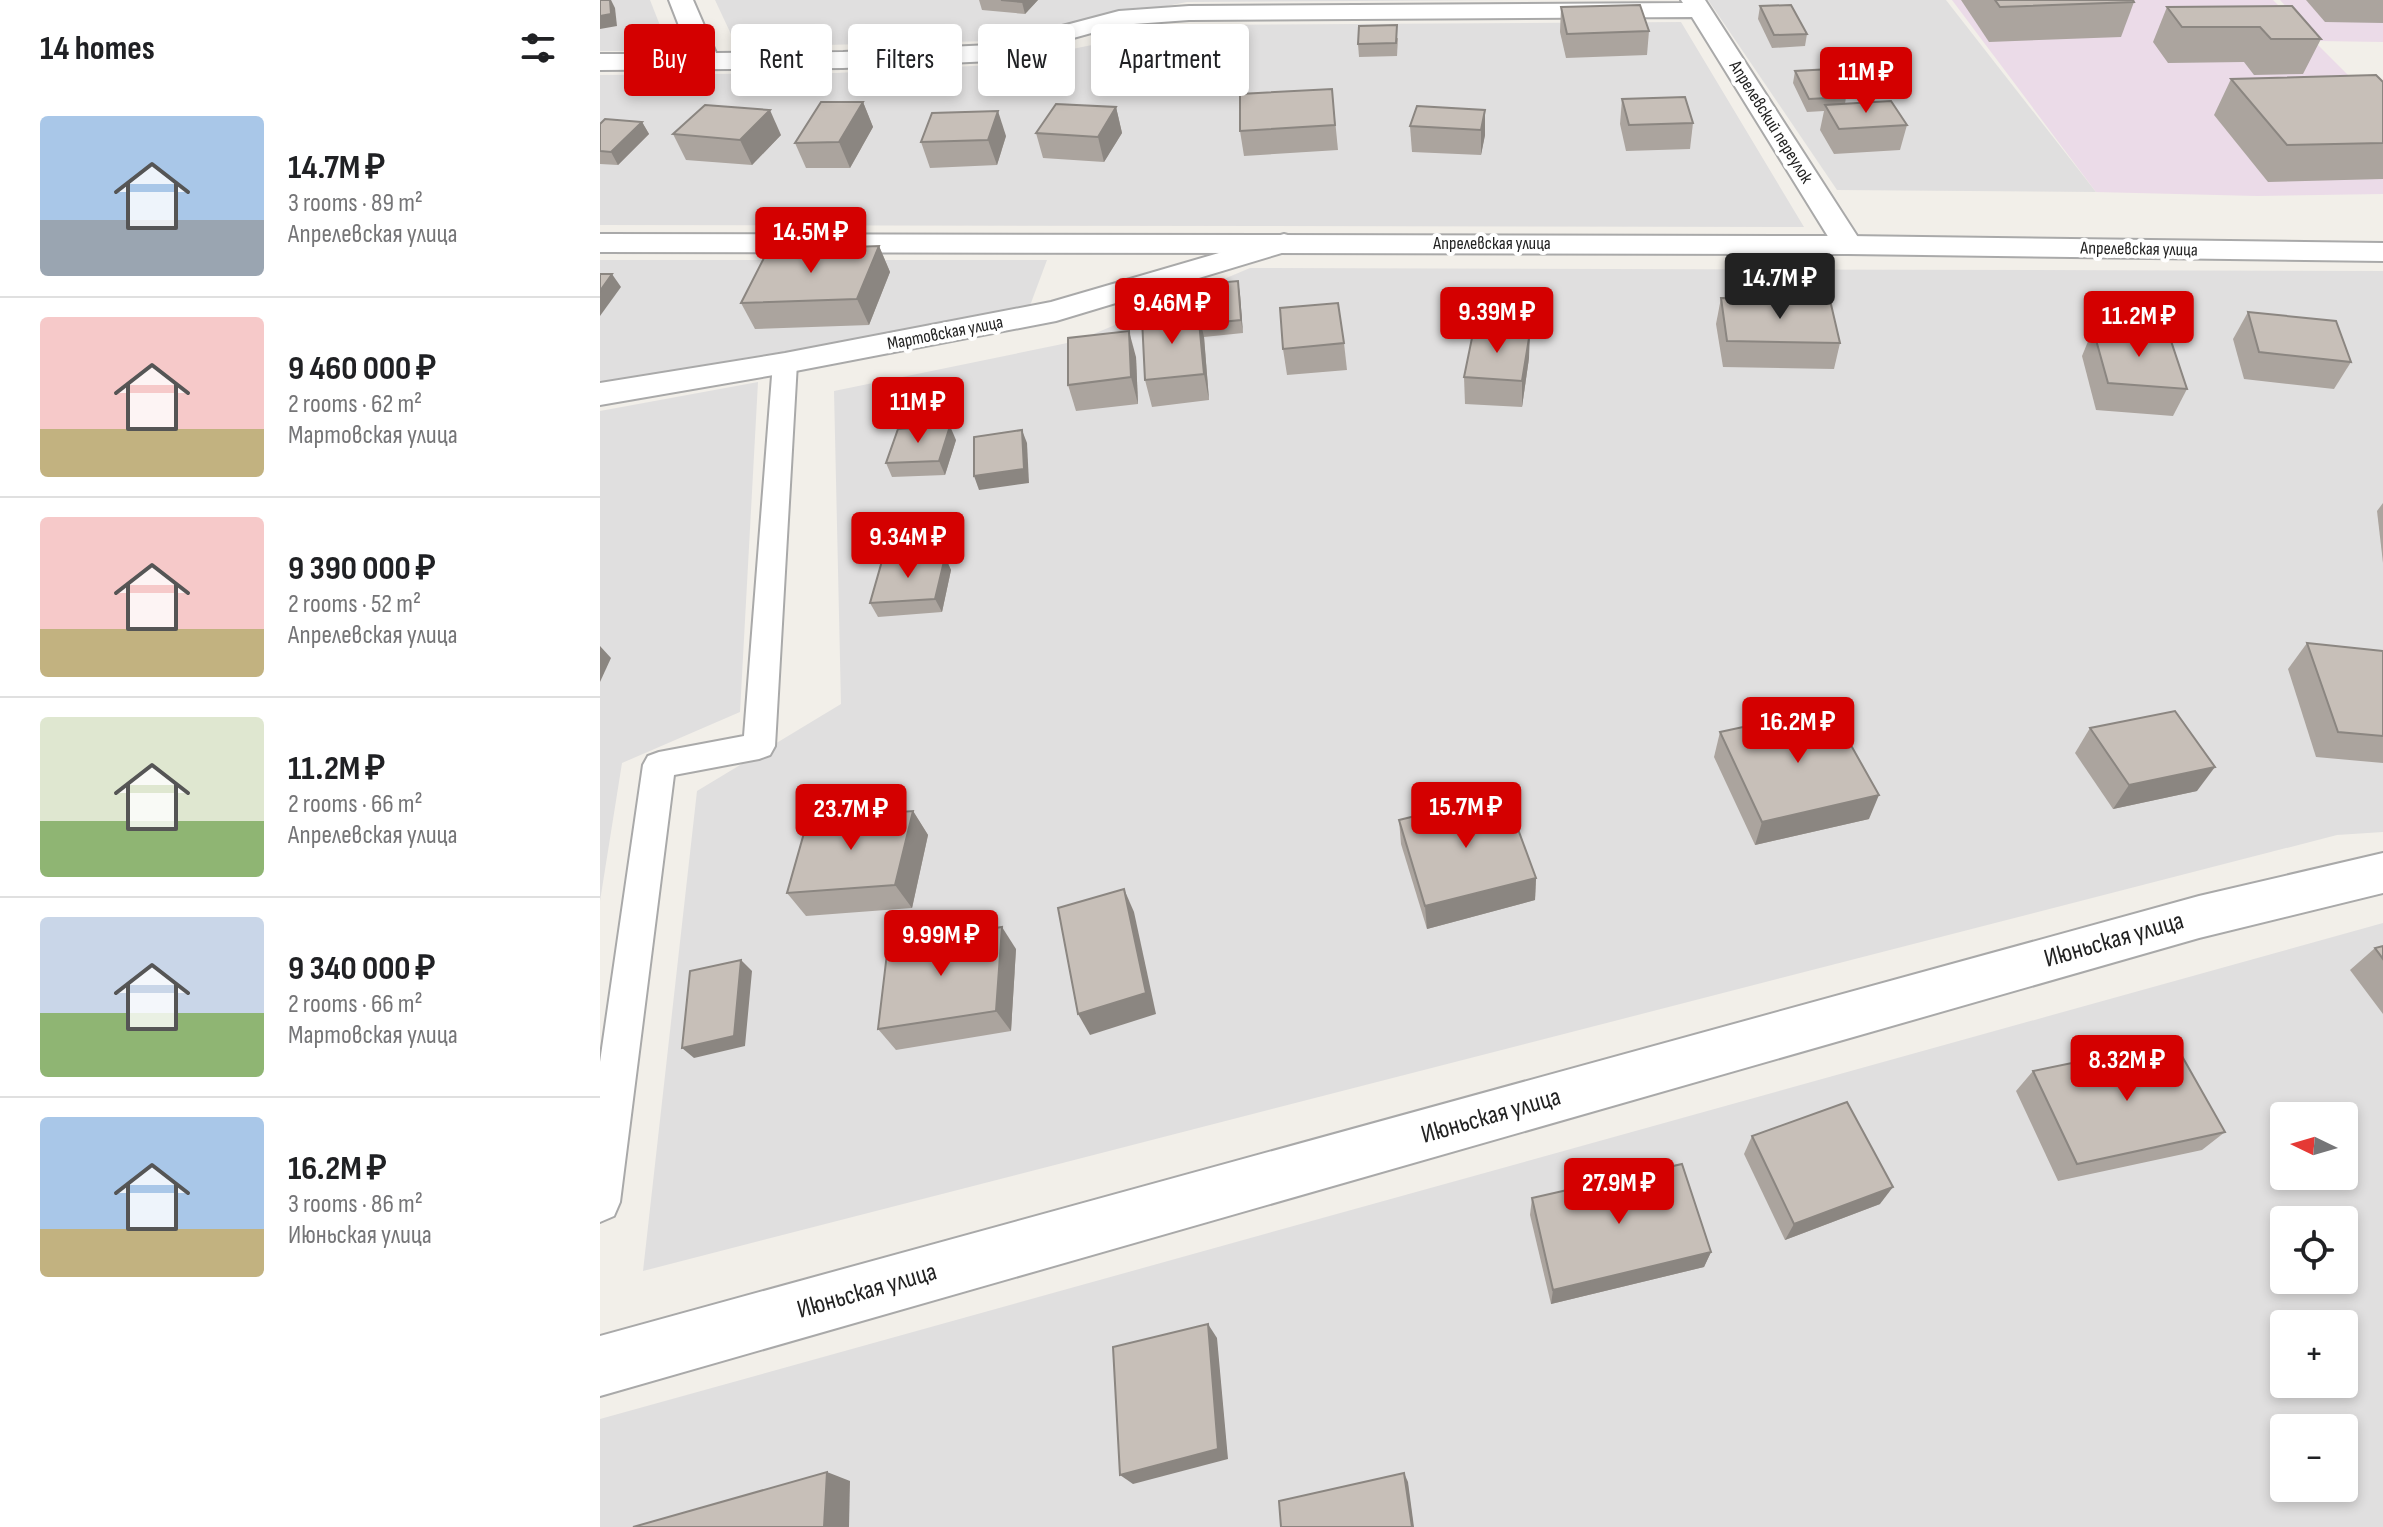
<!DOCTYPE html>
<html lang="en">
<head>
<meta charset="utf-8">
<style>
	:root { --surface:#fff; --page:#f6f6f6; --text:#202124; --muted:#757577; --line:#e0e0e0; --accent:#d40000 }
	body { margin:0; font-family:"Sofia Sans Condensed",sans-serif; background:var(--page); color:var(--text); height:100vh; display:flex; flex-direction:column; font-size:30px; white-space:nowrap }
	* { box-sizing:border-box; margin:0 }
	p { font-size:26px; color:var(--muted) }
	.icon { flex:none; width:44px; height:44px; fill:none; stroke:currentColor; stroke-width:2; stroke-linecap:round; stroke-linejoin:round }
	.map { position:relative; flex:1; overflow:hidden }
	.sheet { display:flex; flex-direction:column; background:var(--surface); width:600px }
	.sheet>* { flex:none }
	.top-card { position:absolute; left:24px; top:24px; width:760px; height:72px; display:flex; gap:16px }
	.needle { width:52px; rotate:275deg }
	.tools { position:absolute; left:1670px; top:1102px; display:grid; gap:16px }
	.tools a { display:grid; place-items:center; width:88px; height:88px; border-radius:8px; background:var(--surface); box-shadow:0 4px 12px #0003; font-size:40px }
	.price { position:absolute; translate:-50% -68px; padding:0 18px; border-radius:8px; background:var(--accent); color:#fff; font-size:26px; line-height:52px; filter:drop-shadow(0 2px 4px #0008) }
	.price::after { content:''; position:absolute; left:50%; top:48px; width:24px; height:18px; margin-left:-12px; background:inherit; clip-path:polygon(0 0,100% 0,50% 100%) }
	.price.on { background:#222; color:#fff }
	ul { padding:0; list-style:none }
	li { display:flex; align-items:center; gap:24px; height:200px; padding:0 40px }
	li+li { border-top:2px solid var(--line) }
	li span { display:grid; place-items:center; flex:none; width:224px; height:160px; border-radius:8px; color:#555 }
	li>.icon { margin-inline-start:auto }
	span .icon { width:96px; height:96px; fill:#fffc; stroke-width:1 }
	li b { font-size:34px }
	h2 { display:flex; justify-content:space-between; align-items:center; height:96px; padding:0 40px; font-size:34px }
	.chip { padding:0 28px; border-radius:8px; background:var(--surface); box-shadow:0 4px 12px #0003; font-size:28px; line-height:72px }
	.chip.on { background:var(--accent); color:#fff }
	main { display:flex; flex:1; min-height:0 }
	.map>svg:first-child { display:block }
	.residential { fill:#e0dfdf; fill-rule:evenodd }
	.industrial { fill:#ebdbe8 }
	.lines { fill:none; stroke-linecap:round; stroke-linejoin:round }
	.service-casing { stroke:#a9a9a9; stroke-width:4 }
	.minor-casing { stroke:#a9a9a9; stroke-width:4 }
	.tertiary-casing { stroke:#a9a9a9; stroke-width:4 }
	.service { fill:#fff; fill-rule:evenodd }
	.minor { fill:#fff; fill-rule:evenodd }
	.tertiary { fill:#fff; fill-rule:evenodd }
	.wall { fill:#aba49e }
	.shaded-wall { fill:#8b8681 }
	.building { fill:#c7bfb8; stroke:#8b8681; stroke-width:2 }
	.labels { text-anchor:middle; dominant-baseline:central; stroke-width:8; stroke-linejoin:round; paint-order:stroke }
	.far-street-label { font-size:18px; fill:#222; stroke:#fff }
	.near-street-label { font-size:26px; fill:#222; stroke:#fff }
</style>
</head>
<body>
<main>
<section class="sheet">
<h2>14 homes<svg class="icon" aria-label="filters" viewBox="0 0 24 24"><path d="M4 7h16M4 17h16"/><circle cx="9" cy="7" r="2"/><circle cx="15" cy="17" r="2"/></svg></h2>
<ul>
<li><span style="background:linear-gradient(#a9c7e8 65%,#9aa5b1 0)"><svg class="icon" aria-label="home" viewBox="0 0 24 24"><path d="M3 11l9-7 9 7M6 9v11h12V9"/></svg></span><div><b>14.7M ₽</b><p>3 rooms · 89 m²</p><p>Апрелевская улица</p></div></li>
<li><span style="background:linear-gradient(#f6c9c9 70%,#c2b280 0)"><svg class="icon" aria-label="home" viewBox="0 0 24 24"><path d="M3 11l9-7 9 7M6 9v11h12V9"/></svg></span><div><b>9 460 000 ₽</b><p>2 rooms · 62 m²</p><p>Мартовская улица</p></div></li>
<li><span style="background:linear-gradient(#f6c9c9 70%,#c2b280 0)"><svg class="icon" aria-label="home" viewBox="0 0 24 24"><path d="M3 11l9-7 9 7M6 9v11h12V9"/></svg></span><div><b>9 390 000 ₽</b><p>2 rooms · 52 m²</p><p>Апрелевская улица</p></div></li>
<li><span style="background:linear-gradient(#dfe7d0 65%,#8fb573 0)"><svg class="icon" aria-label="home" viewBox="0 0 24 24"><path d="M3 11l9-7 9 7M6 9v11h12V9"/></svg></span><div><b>11.2M ₽</b><p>2 rooms · 66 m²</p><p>Апрелевская улица</p></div></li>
<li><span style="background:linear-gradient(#c9d6e8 60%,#8fb573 0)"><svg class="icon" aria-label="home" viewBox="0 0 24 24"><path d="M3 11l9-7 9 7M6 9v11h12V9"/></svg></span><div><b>9 340 000 ₽</b><p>2 rooms · 66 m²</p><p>Мартовская улица</p></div></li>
<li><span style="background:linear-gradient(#a9c7e8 70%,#c2b280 0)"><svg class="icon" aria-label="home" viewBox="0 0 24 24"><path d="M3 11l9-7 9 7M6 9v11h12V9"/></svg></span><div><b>16.2M ₽</b><p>3 rooms · 86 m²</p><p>Июньская улица</p></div></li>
</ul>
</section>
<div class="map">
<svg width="1783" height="1527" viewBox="0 0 1783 1527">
	<rect width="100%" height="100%" fill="#f2efe9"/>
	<g class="residential">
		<polygon points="0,0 50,0 70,51 0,51"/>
		<polygon points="115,0 918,0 587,2 390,41 137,47"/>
		<polygon points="1108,0 1346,0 1496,192 1237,190"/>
		<polygon points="1081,22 1204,227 0,225 0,75 236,73 392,65 592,25"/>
		<polygon points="0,260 447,260 428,311 0,382"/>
		<polygon points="650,268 1783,271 1783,832 1737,835 43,1271 97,791 241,704 234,391 477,341"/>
		<polygon points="158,382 140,712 22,763 0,901 0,411"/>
		<path d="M1783,923V1527H0V1419ZM1684,1116H1744V1176H1684ZM1684,1220H1744V1280H1684ZM1684,1324H1744V1384H1684ZM1684,1428H1744V1488H1684Z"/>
	</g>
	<g class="industrial">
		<polygon points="1352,0 1673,0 1783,110 1783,194 1657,196 1496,192"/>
		<polygon points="1680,0 1783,0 1783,42 1718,41"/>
	</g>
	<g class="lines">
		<defs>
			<polygon id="service" points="185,356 194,358 197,363 175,746 170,755 159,759 74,775 20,1202 14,1216 0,1222 0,1062 43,765 48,756 59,752 144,736 173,363 176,358"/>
			<g id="minor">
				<polygon points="69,0 93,0 116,53 243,52 390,45 519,11 589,6 1083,3 1081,0 1105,0 1263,245 1259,251 1248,254 1237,251 1092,17 589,20 520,25 391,61 243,68 0,70 0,54 90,54"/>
				<polygon points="684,234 695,237 699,243 695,249 456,321 185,373 0,405 0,383 185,353 451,302"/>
				<polygon points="1783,853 1783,893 1599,938 0,1396 0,1336 1599,896"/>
			</g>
			<polygon id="tertiary" points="0,234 1248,236 1783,243 1783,261 1248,254 0,252"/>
		</defs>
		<use href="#service" class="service-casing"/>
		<use href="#minor" class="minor-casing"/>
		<use href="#tertiary" class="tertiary-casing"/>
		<use href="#service" class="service"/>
		<use href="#minor" class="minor"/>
		<use href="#tertiary" class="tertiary"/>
	</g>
	<g class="wall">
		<polygon points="379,0 438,0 425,14 382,10"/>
		<polygon points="1361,0 1533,0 1534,2 1521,37 1389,42"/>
		<polygon points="1706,0 1783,0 1783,23 1725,22"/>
		<polygon points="1160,6 1207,34 1205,46 1172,48 1158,19"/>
		<polygon points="961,7 1049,31 1047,55 966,58 960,32"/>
		<polygon points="1567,7 1721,39 1703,74 1654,75 1644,62 1568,63 1553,42"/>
		<polygon points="798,38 797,56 759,57 758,44"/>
		<polygon points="1195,71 1246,97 1245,104 1307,125 1300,150 1234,154 1220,130 1224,111 1207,112 1193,83"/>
		<polygon points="1631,79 1783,82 1783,179 1668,182 1614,115"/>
		<polygon points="732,89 738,150 644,156 640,131"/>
		<polygon points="1022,99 1093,123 1090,149 1026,151 1020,124"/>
		<polygon points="263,102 273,127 250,168 206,168 195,143"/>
		<polygon points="516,107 522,133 504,162 443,158 436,133"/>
		<polygon points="885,110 885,135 881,155 812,152 810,126"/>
		<polygon points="42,122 49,134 18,165 0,164 0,124"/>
		<polygon points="73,134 181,135 152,165 86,160"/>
		<polygon points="406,136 397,165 330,168 321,142"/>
		<polygon points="279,246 290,272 269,325 155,329 141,303"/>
		<polygon points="638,281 643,333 604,337 609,400 552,407 545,380 595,311"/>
		<polygon points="1121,298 1240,343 1234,369 1123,367 1116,324"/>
		<polygon points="1648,312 1751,362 1734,389 1644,379 1633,339"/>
		<polygon points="1493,329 1587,389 1573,416 1496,410 1482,356"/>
		<polygon points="744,343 747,370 687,375 683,349"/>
		<polygon points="536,357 538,404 476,411 468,385"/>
		<polygon points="929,358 922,407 865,404 864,377"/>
		<polygon points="356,440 345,475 292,477 286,463"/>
		<polygon points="1783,503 1783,563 1777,511"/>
		<polygon points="345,557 351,570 342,612 278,617 270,603"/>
		<polygon points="1707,643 1783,651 1783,763 1716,757 1688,669"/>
		<polygon points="1490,728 1597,791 1513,809 1475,753"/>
		<polygon points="1120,732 1269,819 1155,845 1114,757"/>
		<polygon points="313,811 328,835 312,908 206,916 187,893"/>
		<polygon points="799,820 936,878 935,900 827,929 801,844"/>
		<polygon points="1783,946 1783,1014 1750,970 1775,948"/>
		<polygon points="416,949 411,1031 296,1050 278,1029"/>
		<polygon points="1433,1071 1625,1132 1602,1150 1458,1181 1416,1091"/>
		<polygon points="1152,1136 1280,1204 1185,1240 1144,1154"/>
		<polygon points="932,1198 1111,1252 1104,1267 951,1304 930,1215"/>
	</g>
	<g class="shaded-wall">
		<polygon points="10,0 11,0 15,8 17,26 0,29 0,16"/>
		<polygon points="424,0 438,0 425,14 422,2"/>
		<polygon points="263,102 273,127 250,168 239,142"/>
		<polygon points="516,107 522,133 504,162 498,137"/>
		<polygon points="170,110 181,135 152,165 140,140"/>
		<polygon points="885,110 885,135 881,155 881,130"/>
		<polygon points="398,111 406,136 397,165 388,140"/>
		<polygon points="42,122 49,134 18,165 11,152"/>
		<polygon points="279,246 290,272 269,325 257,299"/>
		<polygon points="12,274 21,287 0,316 0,291"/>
		<polygon points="638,281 640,294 643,333 641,320"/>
		<polygon points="598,311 604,337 609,400 604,374"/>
		<polygon points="529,331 536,357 538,404 531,377"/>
		<polygon points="930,332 929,358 922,407 922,381"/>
		<polygon points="350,426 356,440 345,475 339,461"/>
		<polygon points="422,430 427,443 429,483 379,490 374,476"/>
		<polygon points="345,557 351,570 342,612 335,599"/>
		<polygon points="0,646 11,658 0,682"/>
		<polygon points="1615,767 1597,791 1513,809 1529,785"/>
		<polygon points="1279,795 1269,819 1155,845 1162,822"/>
		<polygon points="313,811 328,835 312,908 295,885"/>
		<polygon points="936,878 935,900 827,929 825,906"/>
		<polygon points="524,889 534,912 556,1014 490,1035 478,1014"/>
		<polygon points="402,927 416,949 411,1031 396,1011"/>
		<polygon points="141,960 152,971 145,1046 94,1058 82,1048"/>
		<polygon points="1293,1187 1280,1204 1185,1240 1194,1224"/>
		<polygon points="1111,1252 1104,1267 951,1304 953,1290"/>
		<polygon points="608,1324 617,1338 628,1459 533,1484 520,1475"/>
		<polygon points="227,1472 250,1481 249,1527 224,1527"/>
		<polygon points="804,1473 808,1482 814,1527 812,1527"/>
	</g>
	<g class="building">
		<polygon points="0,0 10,0 11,14 0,16"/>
		<polygon points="401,0 424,0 422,2"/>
		<polygon points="1395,0 1533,0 1534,2 1400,7"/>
		<polygon points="1040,5 1049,31 967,34 961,7"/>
		<polygon points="1191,5 1207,34 1174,35 1160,6"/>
		<polygon points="1692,6 1721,39 1671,39 1660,27 1582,27 1567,7"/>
		<polygon points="797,25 796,43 758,44 759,26"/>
		<polygon points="1231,69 1246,97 1209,99 1195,71"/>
		<polygon points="1776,75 1783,82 1783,143 1687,145 1631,79"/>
		<polygon points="732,89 735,125 640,131 640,94"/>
		<polygon points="1085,97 1093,123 1029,125 1022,99"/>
		<polygon points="1291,101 1307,125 1239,129 1225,105"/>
		<polygon points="221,102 263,102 239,142 195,143"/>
		<polygon points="456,104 516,107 498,137 436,133"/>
		<polygon points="105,105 170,110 140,140 73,134"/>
		<polygon points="817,106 885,110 881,130 810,126"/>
		<polygon points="398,111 388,140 321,142 332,113"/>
		<polygon points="5,119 42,122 11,152 0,151 0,124"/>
		<polygon points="279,246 257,299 141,303 168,250"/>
		<polygon points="0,274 12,274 0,291"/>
		<polygon points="638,281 641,320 601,324 598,311 595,311 593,285"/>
		<polygon points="1121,298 1230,300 1240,343 1127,341"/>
		<polygon points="738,303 744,343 683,349 680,308"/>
		<polygon points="598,311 604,374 545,380 542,319"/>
		<polygon points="1648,312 1736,321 1751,362 1659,352"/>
		<polygon points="874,328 930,332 922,381 864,377"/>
		<polygon points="1493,329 1569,335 1587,389 1508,383"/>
		<polygon points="529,331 531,377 468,385 468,338"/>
		<polygon points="350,426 339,461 286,463 298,429"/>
		<polygon points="422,430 424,469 374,476 374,437"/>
		<polygon points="345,557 335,599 270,603 282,561"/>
		<polygon points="1707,643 1783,651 1783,736 1738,732"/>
		<polygon points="1230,708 1279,795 1162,822 1120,732"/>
		<polygon points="1575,711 1615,767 1529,785 1490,728"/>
		<polygon points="905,794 936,878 825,906 799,820"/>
		<polygon points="313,811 295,885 187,893 208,819"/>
		<polygon points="524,889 546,993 478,1014 458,908"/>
		<polygon points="402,927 396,1011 278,1029 288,945"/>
		<polygon points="1783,946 1783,959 1775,948"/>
		<polygon points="141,960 134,1036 82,1048 90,971"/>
		<polygon points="1574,1042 1625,1132 1477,1164 1433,1071"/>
		<polygon points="1247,1102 1293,1187 1194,1224 1152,1136"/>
		<polygon points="1082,1164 1111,1252 953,1290 932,1198"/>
		<polygon points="608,1324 618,1449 520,1475 513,1347"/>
		<polygon points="227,1472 224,1527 33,1527"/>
		<polygon points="804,1473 812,1527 681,1527 679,1501"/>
	</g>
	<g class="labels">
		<g class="far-street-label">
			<text transform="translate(1171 122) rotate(58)">Апрелевский переулок</text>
			<text x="892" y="243">Апрелевская улица</text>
			<text transform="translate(1539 249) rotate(1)">Апрелевская улица</text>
			<text transform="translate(345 333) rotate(-11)">Мартовская улица</text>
		</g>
		<g class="near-street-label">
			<text transform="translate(1514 940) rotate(-16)">Июньская улица</text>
			<text transform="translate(891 1116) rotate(-16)">Июньская улица</text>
			<text transform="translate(267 1291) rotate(-16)">Июньская улица</text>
		</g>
	</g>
</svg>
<div class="tools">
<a><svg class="needle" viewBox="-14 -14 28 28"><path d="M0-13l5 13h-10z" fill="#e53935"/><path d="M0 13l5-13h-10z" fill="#757577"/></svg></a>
<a><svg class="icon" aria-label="locate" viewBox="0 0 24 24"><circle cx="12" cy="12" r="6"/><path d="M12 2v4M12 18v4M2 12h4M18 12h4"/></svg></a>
<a>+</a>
<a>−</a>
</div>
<b class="price" style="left:1266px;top:115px">11M ₽</b>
<b class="price" style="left:211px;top:275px">14.5M ₽</b>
<b class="price on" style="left:1180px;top:321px">14.7M ₽</b>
<b class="price" style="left:572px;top:346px">9.46M ₽</b>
<b class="price" style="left:897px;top:355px">9.39M ₽</b>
<b class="price" style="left:1539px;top:359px">11.2M ₽</b>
<b class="price" style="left:318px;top:445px">11M ₽</b>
<b class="price" style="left:308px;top:580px">9.34M ₽</b>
<b class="price" style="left:1198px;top:765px">16.2M ₽</b>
<b class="price" style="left:866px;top:850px">15.7M ₽</b>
<b class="price" style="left:251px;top:852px">23.7M ₽</b>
<b class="price" style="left:341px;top:978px">9.99M ₽</b>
<b class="price" style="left:1527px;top:1103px">8.32M ₽</b>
<b class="price" style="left:1019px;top:1226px">27.9M ₽</b>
<div class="top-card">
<a class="chip on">Buy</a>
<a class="chip">Rent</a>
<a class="chip">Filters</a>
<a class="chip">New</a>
<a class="chip">Apartment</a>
</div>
</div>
</main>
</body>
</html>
